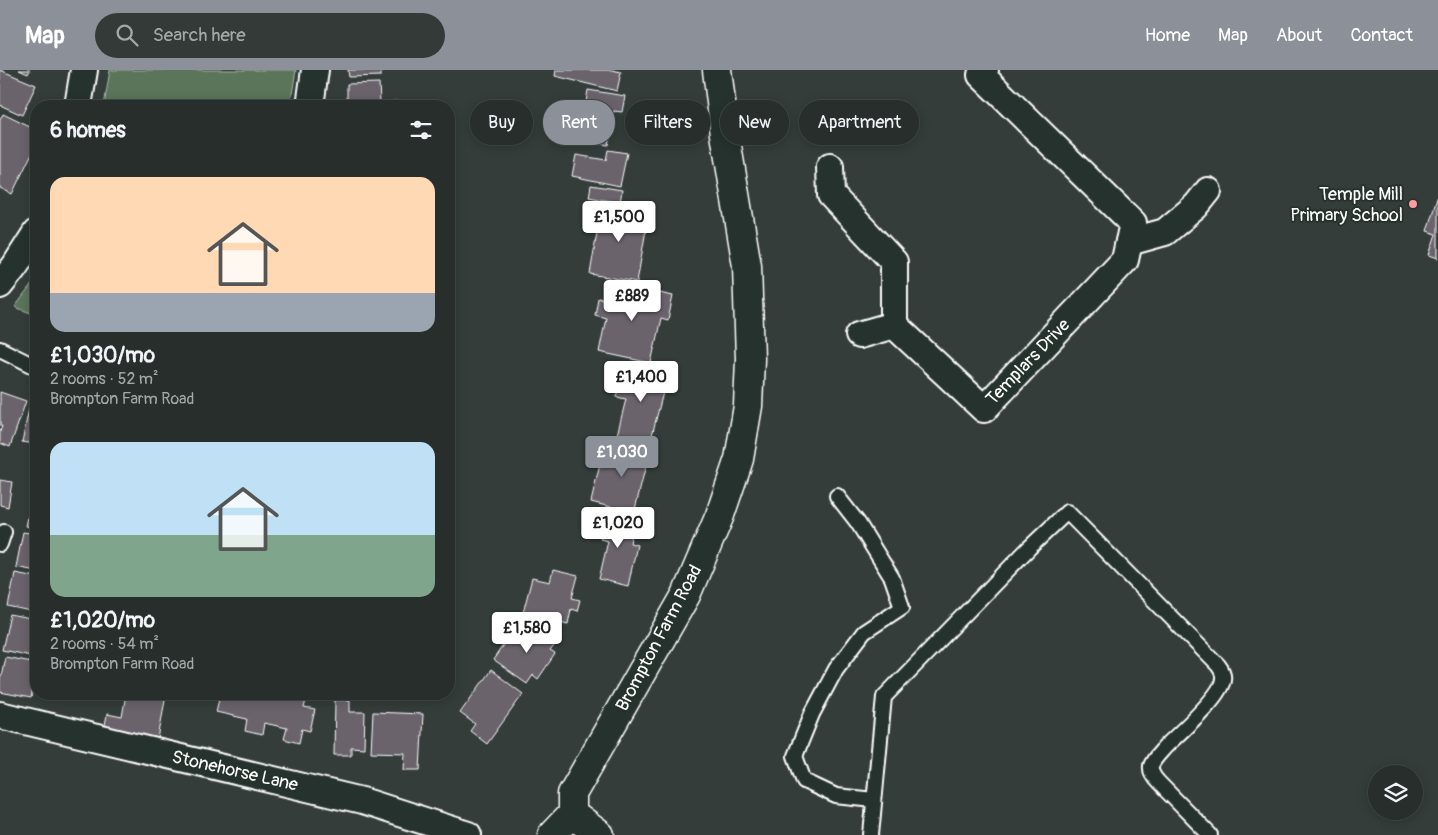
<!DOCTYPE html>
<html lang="en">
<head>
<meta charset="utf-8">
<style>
	:root { --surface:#272e2c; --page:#333a38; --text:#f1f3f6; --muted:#a4a8a9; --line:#434a48; --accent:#8c9099 }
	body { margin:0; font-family:Pangolin,sans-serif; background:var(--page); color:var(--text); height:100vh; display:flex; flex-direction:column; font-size:19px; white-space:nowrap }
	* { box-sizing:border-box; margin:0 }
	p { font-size:16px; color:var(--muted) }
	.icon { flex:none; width:28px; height:28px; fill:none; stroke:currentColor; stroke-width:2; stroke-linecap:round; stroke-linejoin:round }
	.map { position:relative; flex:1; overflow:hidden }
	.drawer { position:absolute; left:30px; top:30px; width:425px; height:600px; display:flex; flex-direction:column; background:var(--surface); border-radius:20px; box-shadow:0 2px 12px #0003,0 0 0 1px var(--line) }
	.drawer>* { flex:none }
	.hud { position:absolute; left:470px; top:30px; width:475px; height:45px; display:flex; gap:10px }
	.controls { position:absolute; left:1368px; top:695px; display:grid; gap:10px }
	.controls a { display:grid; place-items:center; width:55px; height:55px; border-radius:50%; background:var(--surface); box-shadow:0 2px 12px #0003,0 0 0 1px var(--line); font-size:25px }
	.price { position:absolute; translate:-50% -42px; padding:0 11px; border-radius:5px; background:#fff; color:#222; font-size:16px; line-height:32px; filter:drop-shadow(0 1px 2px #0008) }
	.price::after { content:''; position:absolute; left:50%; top:30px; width:15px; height:11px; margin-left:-8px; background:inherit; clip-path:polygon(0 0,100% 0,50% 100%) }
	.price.active { background:var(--accent); color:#fff }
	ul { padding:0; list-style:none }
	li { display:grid; align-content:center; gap:10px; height:265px; padding:0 20px }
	li span { display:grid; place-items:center; height:155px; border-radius:15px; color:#555 }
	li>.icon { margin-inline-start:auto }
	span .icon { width:90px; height:90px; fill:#fffc; stroke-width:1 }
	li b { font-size:21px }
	h2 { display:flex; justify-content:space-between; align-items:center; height:60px; padding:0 20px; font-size:21px }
	.pill { padding:0 18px; border-radius:22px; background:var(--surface); box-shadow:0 2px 12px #0003,0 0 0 1px var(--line); font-size:18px; line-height:45px }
	.pill.active { background:var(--accent); color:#fff }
	header { display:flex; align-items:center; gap:30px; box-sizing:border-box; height:70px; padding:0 25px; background:var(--accent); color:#fff }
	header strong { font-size:24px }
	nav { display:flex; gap:28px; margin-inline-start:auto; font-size:18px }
	.search { width:350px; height:45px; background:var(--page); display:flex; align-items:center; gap:12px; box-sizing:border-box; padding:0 18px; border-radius:28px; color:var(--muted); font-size:19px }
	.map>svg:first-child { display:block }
	.green { fill:#5a745a; stroke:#acbaac }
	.building { fill:#6a636c; stroke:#fff }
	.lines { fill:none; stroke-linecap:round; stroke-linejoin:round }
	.lane-casing { stroke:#fff; stroke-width:18 }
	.street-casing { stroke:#fff; stroke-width:30 }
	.secondary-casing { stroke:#fff; stroke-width:31 }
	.lane { stroke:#26332d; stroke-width:14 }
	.street { stroke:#26332d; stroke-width:26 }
	.secondary { stroke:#26332d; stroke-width:28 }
	.poi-dot { fill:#ff9aa2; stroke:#26332d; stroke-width:2 }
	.labels { text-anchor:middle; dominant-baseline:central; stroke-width:4; stroke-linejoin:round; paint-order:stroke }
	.poi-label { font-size:18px; fill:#fff; stroke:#26332d; text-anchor:end }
	.street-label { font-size:18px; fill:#fff; stroke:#26332d }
</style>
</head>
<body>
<header>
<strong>Map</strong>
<div class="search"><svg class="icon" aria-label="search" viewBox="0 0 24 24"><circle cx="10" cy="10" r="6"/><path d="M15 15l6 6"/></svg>Search here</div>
<nav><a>Home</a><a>Map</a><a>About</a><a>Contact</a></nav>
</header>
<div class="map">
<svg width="1438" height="765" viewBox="0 0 1438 765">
	<rect width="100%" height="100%" fill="#343d3a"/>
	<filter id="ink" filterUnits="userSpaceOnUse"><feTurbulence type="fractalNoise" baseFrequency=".02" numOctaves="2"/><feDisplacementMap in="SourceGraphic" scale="10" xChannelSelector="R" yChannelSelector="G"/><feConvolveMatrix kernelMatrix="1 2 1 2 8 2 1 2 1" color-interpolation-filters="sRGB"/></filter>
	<g filter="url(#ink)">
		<g class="green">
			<polygon points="110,0 296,0 290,36 104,36"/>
			<polygon points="36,209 36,245 15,237"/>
		</g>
		<g class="building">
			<polygon points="0,0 36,15 22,45 0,35"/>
			<polygon points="19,0 30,0 28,4"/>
			<polygon points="348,0 381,0 381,6 349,7"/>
			<polygon points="556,0 612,0 621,2 617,21 555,6"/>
			<polygon points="379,13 380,32 397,31 397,36 338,36 338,32 347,31 347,14"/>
			<polygon points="588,20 625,26 622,42 614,41 608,75 589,72 591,61 565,56 569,35 585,38"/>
			<polygon points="3,44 36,60 36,75 12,124 0,118 0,50"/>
			<polygon points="608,80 627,83 620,116 572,106 576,85 606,90"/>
			<polygon points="591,115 622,120 620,133 589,127"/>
			<polygon points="1438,125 1438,188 1429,185 1436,164 1427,161"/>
			<polygon points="602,133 649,142 637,212 590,204"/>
			<polygon points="614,213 673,226 668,250 661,248 651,293 599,282 606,248 595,245 598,228 610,230"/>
			<polygon points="634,295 668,303 650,373 617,365 626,329 616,327 621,307 631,309"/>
			<polygon points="0,322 26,331 10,377 0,373 0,362 2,356 0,356"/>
			<polygon points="30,334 36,335 36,374 22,372"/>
			<polygon points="629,371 651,376 634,443 591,432 602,386 612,389 614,380 627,383"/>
			<polygon points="0,410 12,412 8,437 0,435"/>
			<polygon points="34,420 36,421 36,458 26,456"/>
			<polygon points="607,441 635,448 630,473 637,475 628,516 599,509 608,471 600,469"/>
			<polygon points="23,462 36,464 36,501 16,497"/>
			<polygon points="553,500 578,506 572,528 580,530 577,541 571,539 568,554 523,543 532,508 550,512"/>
			<polygon points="15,503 36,507 36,543 8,537"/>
			<polygon points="10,545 36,550 36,587 2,580"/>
			<polygon points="527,552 557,572 550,581 555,584 538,609 533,605 527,614 493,590 508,568 513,572"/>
			<polygon points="5,587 36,593 36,609 35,608 31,628 0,622 0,611"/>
			<polygon points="491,600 523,624 487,674 470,661 475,654 460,643"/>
			<polygon points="126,624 166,624 158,669 104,661 107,644 122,647"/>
			<polygon points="220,624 297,624 307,626 304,638 315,640 310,661 302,659 299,673 284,669 287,658 264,653 262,665 245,661 247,649 216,642"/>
			<polygon points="335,630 350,630 350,642 365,642 364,678 351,677 351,685 334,685"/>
			<polygon points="373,642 423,644 420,700 404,700 405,683 371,682"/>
		</g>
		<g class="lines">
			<defs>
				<g id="lane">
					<polyline points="0,279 36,297"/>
					<polyline points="837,426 858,453 892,508 902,537 864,562 836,599 812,644 795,686 804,711 836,726 874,730"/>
					<polyline points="0,474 4,462"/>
					<path d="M871,765L884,627L1029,478L1067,442L1218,595C1221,599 1224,603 1223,609C1222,626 1178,664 1165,677C1161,682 1153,689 1151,696C1150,703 1154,708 1159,713L1210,765"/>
				</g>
				<g id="street">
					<polyline points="78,36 84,0"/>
					<polyline points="310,36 315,0"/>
					<polyline points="830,97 831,125 894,192 894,255 984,339 1125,190 1133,153 981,5 985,0"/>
					<polyline points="1129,172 1165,162 1196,136 1208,121"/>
					<polyline points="0,215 15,196 36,163"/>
					<polyline points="859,265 894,255"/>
					<polyline points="0,645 362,731 468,765"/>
				</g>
				<g id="secondary">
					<polyline points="572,744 600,765"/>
					<polyline points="552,765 572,744 572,724 686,525 720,445 739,389 748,336 750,289 747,196 725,64 717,0"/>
				</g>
			</defs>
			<use href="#lane" class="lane-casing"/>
			<use href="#street" class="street-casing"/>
			<use href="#secondary" class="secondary-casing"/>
			<use href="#lane" class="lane"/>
			<use href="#street" class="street"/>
			<use href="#secondary" class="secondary"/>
		</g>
	</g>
	<circle class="poi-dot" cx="1413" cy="134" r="5"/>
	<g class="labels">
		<g class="poi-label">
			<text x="1403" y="124">Temple Mill<tspan x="1403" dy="21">Primary School</tspan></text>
		</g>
		<g class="street-label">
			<text transform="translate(1028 292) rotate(-46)">Templars Drive</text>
			<text transform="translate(659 568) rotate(-62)">Brompton Farm Road</text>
			<text transform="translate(235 701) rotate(13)">Stonehorse Lane</text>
		</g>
	</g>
</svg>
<div class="controls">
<a><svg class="icon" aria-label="layers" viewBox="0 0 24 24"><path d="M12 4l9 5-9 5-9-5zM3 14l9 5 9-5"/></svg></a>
</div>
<b class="price" style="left:619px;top:173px">£1,500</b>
<b class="price" style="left:632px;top:252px">£889</b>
<b class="price" style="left:641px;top:333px">£1,400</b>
<b class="price active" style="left:622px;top:408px">£1,030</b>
<b class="price" style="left:618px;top:479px">£1,020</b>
<b class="price" style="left:527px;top:584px">£1,580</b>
<div class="hud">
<a class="pill">Buy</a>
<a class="pill active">Rent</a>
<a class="pill">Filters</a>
<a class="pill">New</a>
<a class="pill">Apartment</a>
</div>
<section class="drawer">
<h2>6 homes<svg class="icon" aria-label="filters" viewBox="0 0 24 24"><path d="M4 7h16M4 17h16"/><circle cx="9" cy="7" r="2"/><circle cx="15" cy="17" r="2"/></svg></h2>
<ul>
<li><span style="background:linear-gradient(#ffd9b3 75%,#9aa5b1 0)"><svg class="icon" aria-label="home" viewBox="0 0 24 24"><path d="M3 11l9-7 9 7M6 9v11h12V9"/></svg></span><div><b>£1,030/mo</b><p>2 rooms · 52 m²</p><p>Brompton Farm Road</p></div></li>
<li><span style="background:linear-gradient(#bfe0f5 60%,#7fa58c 0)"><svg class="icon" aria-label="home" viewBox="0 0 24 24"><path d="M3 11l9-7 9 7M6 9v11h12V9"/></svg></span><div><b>£1,020/mo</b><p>2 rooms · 54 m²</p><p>Brompton Farm Road</p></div></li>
</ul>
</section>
</div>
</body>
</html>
